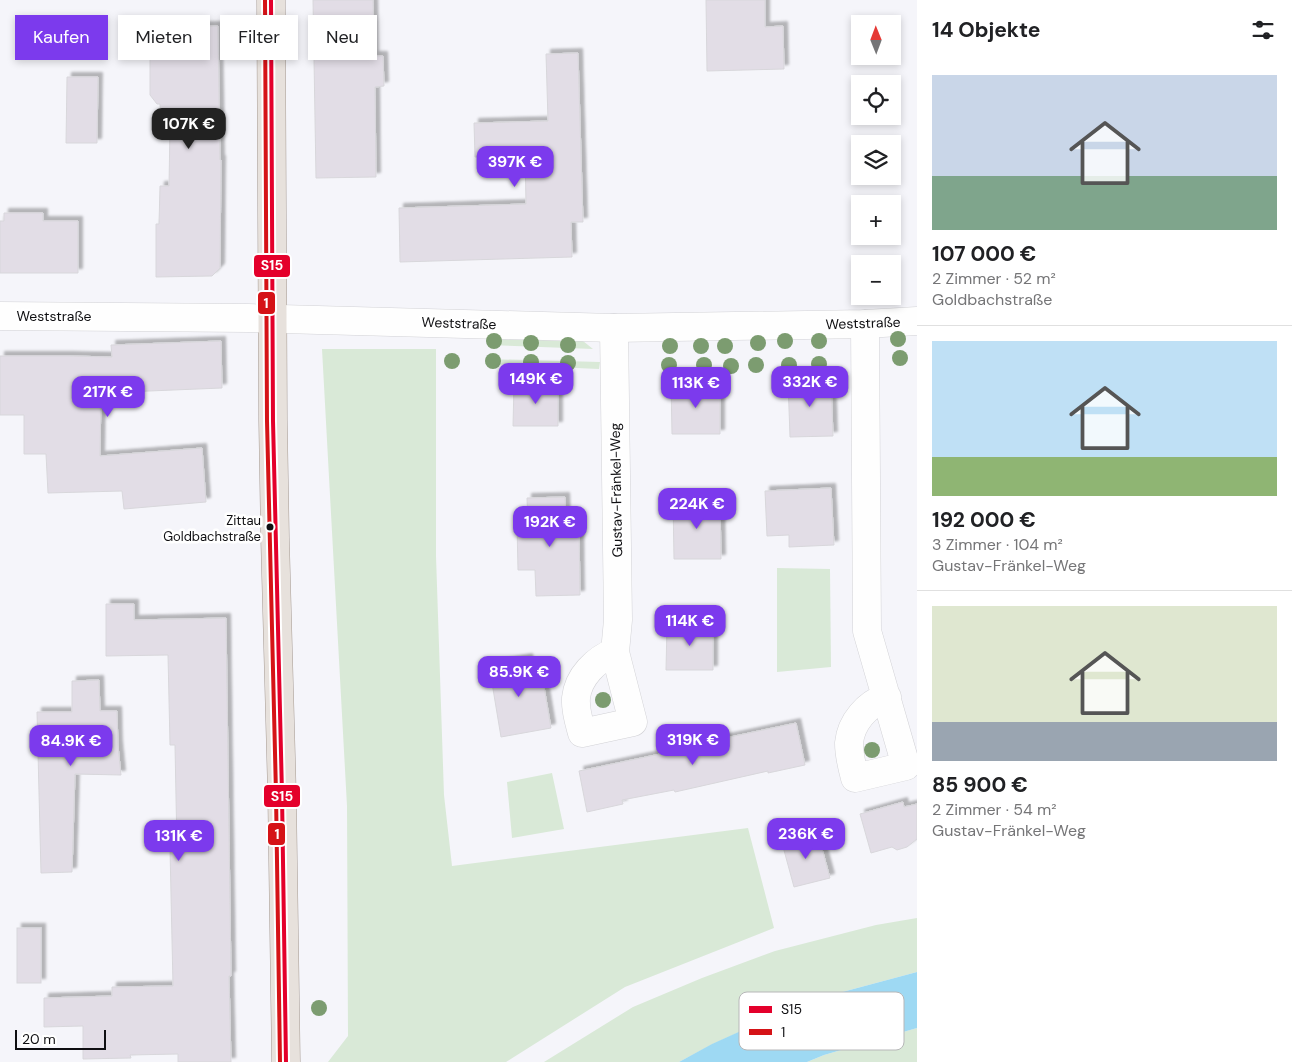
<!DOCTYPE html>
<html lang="de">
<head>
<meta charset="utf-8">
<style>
	:root { --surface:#fff; --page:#f6f6f6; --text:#202124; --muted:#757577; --line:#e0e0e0; --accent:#7c3aed }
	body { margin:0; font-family:"DM Sans",sans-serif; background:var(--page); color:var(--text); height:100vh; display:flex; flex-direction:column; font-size:19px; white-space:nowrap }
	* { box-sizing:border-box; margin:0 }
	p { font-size:16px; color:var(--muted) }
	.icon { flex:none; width:28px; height:28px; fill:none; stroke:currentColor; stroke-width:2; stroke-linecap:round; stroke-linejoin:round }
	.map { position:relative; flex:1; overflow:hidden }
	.details { display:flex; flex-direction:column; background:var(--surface); width:375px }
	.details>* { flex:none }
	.top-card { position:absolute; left:15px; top:15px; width:475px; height:45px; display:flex; gap:10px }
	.needle { width:32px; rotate:359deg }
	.tools { position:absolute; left:851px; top:15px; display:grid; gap:10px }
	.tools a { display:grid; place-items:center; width:50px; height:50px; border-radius:0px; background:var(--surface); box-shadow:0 2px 8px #0003; font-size:25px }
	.scale { position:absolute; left:15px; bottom:12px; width:91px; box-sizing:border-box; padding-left:5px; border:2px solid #0f0f12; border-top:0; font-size:14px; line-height:18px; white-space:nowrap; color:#0f0f12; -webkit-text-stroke:4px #fff; paint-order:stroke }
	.price { position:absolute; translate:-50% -42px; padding:0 11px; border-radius:10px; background:var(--accent); color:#fff; font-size:16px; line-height:32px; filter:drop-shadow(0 1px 2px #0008) }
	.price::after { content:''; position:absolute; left:50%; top:30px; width:15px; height:11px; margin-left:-8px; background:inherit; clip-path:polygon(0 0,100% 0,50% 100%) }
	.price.on { background:#222; color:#fff }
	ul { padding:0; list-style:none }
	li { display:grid; align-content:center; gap:10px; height:265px; padding:0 15px }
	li+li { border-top:1px solid var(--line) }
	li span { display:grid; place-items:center; height:155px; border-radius:0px; color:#555 }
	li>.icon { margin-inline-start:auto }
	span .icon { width:90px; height:90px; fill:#fffc; stroke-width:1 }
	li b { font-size:21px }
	h2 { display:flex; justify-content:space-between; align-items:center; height:60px; padding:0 15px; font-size:21px }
	.chip { padding:0 18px; border-radius:0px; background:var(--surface); box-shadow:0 2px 8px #0003; font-size:18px; line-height:45px }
	.chip.on { background:var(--accent); color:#fff }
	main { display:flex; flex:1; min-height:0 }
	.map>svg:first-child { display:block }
	.green { fill:#d9e9d7 }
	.water { fill:#9ed9f3 }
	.building { fill:#e2dde6; stroke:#d8d7db; filter:url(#shadow) }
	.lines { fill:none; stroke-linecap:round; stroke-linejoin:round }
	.minor-casing { stroke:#d2d2d6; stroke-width:29 }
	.major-casing { stroke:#a69b93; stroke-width:29 }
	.minor { stroke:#fefefe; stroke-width:28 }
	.major { stroke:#e7e1dc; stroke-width:28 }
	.bus-1-casing { stroke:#fff; stroke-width:8 }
	.bus-2-casing { stroke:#fff; stroke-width:8 }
	.bus-1 { stroke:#e4002b; stroke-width:4 }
	.bus-2 { stroke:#d51317; stroke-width:4 }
	.tree { fill:#7c9c70 }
	.bus-dot { fill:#0f0f12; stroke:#fff; stroke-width:2 }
	.labels { text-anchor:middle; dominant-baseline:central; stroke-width:5; stroke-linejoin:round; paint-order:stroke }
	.bus-label { font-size:13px; fill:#0f0f12; stroke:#fff; text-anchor:end }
	.street-label { font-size:14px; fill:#0f0f12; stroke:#fff }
	.key { fill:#fff; stroke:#b7b7b8; stroke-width:1 }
	.key-label { font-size:14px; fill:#0f0f12 }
	.line-badge { stroke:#fff; stroke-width:2 }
	.badge-label { font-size:14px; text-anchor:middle; font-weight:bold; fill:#fff }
</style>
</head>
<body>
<main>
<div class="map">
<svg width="917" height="1062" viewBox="0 0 917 1062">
	<defs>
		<filter id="shadow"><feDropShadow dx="4.5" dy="-4.5" stdDeviation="1" flood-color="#0004"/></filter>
	</defs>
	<rect width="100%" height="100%" fill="#f5f5fa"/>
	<g class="green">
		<polygon points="487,339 583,341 593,349 487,345"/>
		<polygon points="322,349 436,349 436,556 444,795 452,866 748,828 774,928 625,987 506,1062 328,1062 348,1036 347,806"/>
		<polygon points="486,359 600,362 599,369 485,364"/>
		<polygon points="777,568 830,569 831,667 777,672"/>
		<polygon points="552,773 564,829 512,838 507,782"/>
		<polygon points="917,918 917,972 805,1002 713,1044 679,1062 544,1062 633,1007 702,978 775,951 876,925"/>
		<polygon points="917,1028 917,1062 807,1062 824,1055"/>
	</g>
	<polygon class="water" points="917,972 917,1028 824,1055 807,1062 679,1062 712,1044 805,1002"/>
	<g class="building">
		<polygon points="313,0 373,0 374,56 383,56 384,86 375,87 376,177 316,178"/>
		<polygon points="706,0 765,0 765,27 783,26 784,69 707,71"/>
		<polygon points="218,26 220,160 221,160 220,268 212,276 156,277 156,224 159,224 160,186 169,186 170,125 161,125 160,104 157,104 150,95 150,48 158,48 158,27"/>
		<polygon points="578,53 583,222 571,222 572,257 400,262 399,208 526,204 525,155 475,157 474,123 548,121 546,54"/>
		<polygon points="67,77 98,77 97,143 66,143"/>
		<polygon points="4,213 43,213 43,221 78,221 78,273 0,273 0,221 4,221"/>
		<polygon points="221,341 222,388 101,393 100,456 202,448 206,502 124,509 122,491 48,493 46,454 24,454 24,415 0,415 0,356 70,356 112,357 111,345"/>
		<polygon points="831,380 833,436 790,437 788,381"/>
		<polygon points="514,384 558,384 558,426 513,426"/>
		<polygon points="671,384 720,384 720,434 672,434"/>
		<polygon points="831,488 834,545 789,547 789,535 767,536 765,491"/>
		<polygon points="565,497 566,526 579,525 580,595 536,596 535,570 518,570 517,526 528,526 527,498"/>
		<polygon points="673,500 720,500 721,559 674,559"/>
		<polygon points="106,604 134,604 134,620 226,618 231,976 229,976 231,1062 178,1062 178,1054 130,1055 131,1058 83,1059 83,1026 44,1027 44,998 112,996 112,987 173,986 170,849 177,849 175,745 170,745 168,655 106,656"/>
		<polygon points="667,624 713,625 713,670 666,670"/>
		<polygon points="528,658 531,676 542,675 551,728 501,737 489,665"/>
		<polygon points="99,680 100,711 117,711 118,746 121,775 75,774 72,872 41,873 37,712 72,712 72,681"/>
		<polygon points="796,723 805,765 768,773 768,771 675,792 674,790 622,800 623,804 587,812 579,771 665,753 664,749 716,737 716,740"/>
		<polygon points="903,802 904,807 917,804 917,839 907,847 897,850 892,847 871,853 860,814"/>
		<polygon points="818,834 830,878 794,887 782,843"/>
		<rect x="17" y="928" width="24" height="55"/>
	</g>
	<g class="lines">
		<defs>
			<g id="minor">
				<polyline points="0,316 248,318 614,328 865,324 917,321"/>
				<path d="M865,324L867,631L906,766L855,778C852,767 849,755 849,743C851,722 867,704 887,697"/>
				<path d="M614,328L618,620L615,652L633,722L582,733C579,722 575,710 576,698C578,677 596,659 615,652"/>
			</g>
			<polyline id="major" points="271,0 273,421 275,538 282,794 286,1062"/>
		</defs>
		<use href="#minor" class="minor-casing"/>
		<use href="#major" class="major-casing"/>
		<use href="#minor" class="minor"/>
		<use href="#major" class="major"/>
		<defs>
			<polyline id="bus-1" points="271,0 273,421 282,794 286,1062"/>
			<polyline id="bus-2" points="265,0 267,421 276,794 280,1062"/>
		</defs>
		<use href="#bus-1" class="bus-1-casing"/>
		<use href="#bus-2" class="bus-2-casing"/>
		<use href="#bus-1" class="bus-1"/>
		<use href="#bus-2" class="bus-2"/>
	</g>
	<g class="tree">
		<circle cx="898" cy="339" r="8"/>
		<circle cx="494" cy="341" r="8"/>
		<circle cx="785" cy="341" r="8"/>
		<circle cx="819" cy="341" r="8"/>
		<circle cx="531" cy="343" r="8"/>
		<circle cx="758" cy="343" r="8"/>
		<circle cx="568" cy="345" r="8"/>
		<circle cx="670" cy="346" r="8"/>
		<circle cx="701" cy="346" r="8"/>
		<circle cx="725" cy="346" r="8"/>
		<circle cx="900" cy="358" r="8"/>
		<circle cx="452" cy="361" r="8"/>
		<circle cx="493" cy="361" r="8"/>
		<circle cx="531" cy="362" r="8"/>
		<circle cx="568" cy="363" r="8"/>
		<circle cx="819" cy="364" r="8"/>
		<circle cx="669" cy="365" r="8"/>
		<circle cx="704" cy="365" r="8"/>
		<circle cx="756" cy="365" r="8"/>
		<circle cx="789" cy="365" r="8"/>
		<circle cx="731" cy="366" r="8"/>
		<circle cx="603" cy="700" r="8"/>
		<circle cx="872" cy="750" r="8"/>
		<circle cx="319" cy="1008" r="8"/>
	</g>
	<circle class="bus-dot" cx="270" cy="527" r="4.5"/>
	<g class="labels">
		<g class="bus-label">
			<text x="261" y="520">Zittau<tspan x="261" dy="16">Goldbachstraße</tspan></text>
		</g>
		<g class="street-label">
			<text x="54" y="316">Weststraße</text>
			<text transform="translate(459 323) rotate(2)">Weststraße</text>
			<text transform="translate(863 323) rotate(-2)">Weststraße</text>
			<text transform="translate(616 490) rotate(-91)">Gustav-Fränkel-Weg</text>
		</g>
	</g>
	<rect x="739" y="992" width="165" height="58" rx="8" class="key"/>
	<rect x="749" y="1006" width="23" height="7" fill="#e4002b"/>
	<rect x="749" y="1029" width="23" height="6" fill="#d51317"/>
	<g class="key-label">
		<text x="781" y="1014">S15</text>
		<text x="781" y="1037">1</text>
	</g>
	<g class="line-badge">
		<rect x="253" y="254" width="38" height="24" rx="5" fill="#e4002b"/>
		<rect x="257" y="291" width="19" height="24" rx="5" fill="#d51317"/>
		<rect x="263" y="784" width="38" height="24" rx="5" fill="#e4002b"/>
		<rect x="267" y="822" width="19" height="24" rx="5" fill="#d51317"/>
	</g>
	<g class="badge-label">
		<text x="272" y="270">S15</text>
		<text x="266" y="308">1</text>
		<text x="282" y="801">S15</text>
		<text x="277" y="839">1</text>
	</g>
</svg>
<div class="tools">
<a><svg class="needle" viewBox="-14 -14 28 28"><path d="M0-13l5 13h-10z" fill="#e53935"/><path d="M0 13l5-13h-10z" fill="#757577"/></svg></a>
<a><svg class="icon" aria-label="locate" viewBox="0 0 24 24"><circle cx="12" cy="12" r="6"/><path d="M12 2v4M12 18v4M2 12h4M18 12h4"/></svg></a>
<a><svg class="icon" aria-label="layers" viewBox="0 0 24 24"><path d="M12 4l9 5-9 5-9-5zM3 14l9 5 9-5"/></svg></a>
<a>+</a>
<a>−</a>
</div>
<div class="scale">20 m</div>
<b class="price on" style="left:189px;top:150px">107K €</b>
<b class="price" style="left:515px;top:188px">397K €</b>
<b class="price" style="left:536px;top:405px">149K €</b>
<b class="price" style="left:810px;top:408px">332K €</b>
<b class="price" style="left:696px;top:409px">113K €</b>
<b class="price" style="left:108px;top:418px">217K €</b>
<b class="price" style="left:697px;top:530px">224K €</b>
<b class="price" style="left:550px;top:548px">192K €</b>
<b class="price" style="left:690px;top:647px">114K €</b>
<b class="price" style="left:519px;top:698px">85.9K €</b>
<b class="price" style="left:693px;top:766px">319K €</b>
<b class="price" style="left:71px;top:767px">84.9K €</b>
<b class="price" style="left:806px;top:860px">236K €</b>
<b class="price" style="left:179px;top:862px">131K €</b>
<div class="top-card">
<a class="chip on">Kaufen</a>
<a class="chip">Mieten</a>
<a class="chip">Filter</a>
<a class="chip">Neu</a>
</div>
</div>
<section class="details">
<h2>14 Objekte<svg class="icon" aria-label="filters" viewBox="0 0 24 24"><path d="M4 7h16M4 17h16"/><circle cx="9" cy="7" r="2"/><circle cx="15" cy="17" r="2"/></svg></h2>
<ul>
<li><span style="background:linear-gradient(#c9d6e8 65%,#7fa58c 0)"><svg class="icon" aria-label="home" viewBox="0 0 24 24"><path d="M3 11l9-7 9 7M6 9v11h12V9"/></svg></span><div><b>107 000 €</b><p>2 Zimmer · 52 m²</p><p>Goldbachstraße</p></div></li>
<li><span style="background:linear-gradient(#bfe0f5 75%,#8fb573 0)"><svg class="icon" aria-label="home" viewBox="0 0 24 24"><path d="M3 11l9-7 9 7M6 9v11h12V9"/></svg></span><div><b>192 000 €</b><p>3 Zimmer · 104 m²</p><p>Gustav-Fränkel-Weg</p></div></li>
<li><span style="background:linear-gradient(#dfe7d0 75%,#9aa5b1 0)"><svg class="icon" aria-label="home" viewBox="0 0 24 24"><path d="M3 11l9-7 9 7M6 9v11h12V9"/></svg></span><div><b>85 900 €</b><p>2 Zimmer · 54 m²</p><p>Gustav-Fränkel-Weg</p></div></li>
</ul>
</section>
</main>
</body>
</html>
